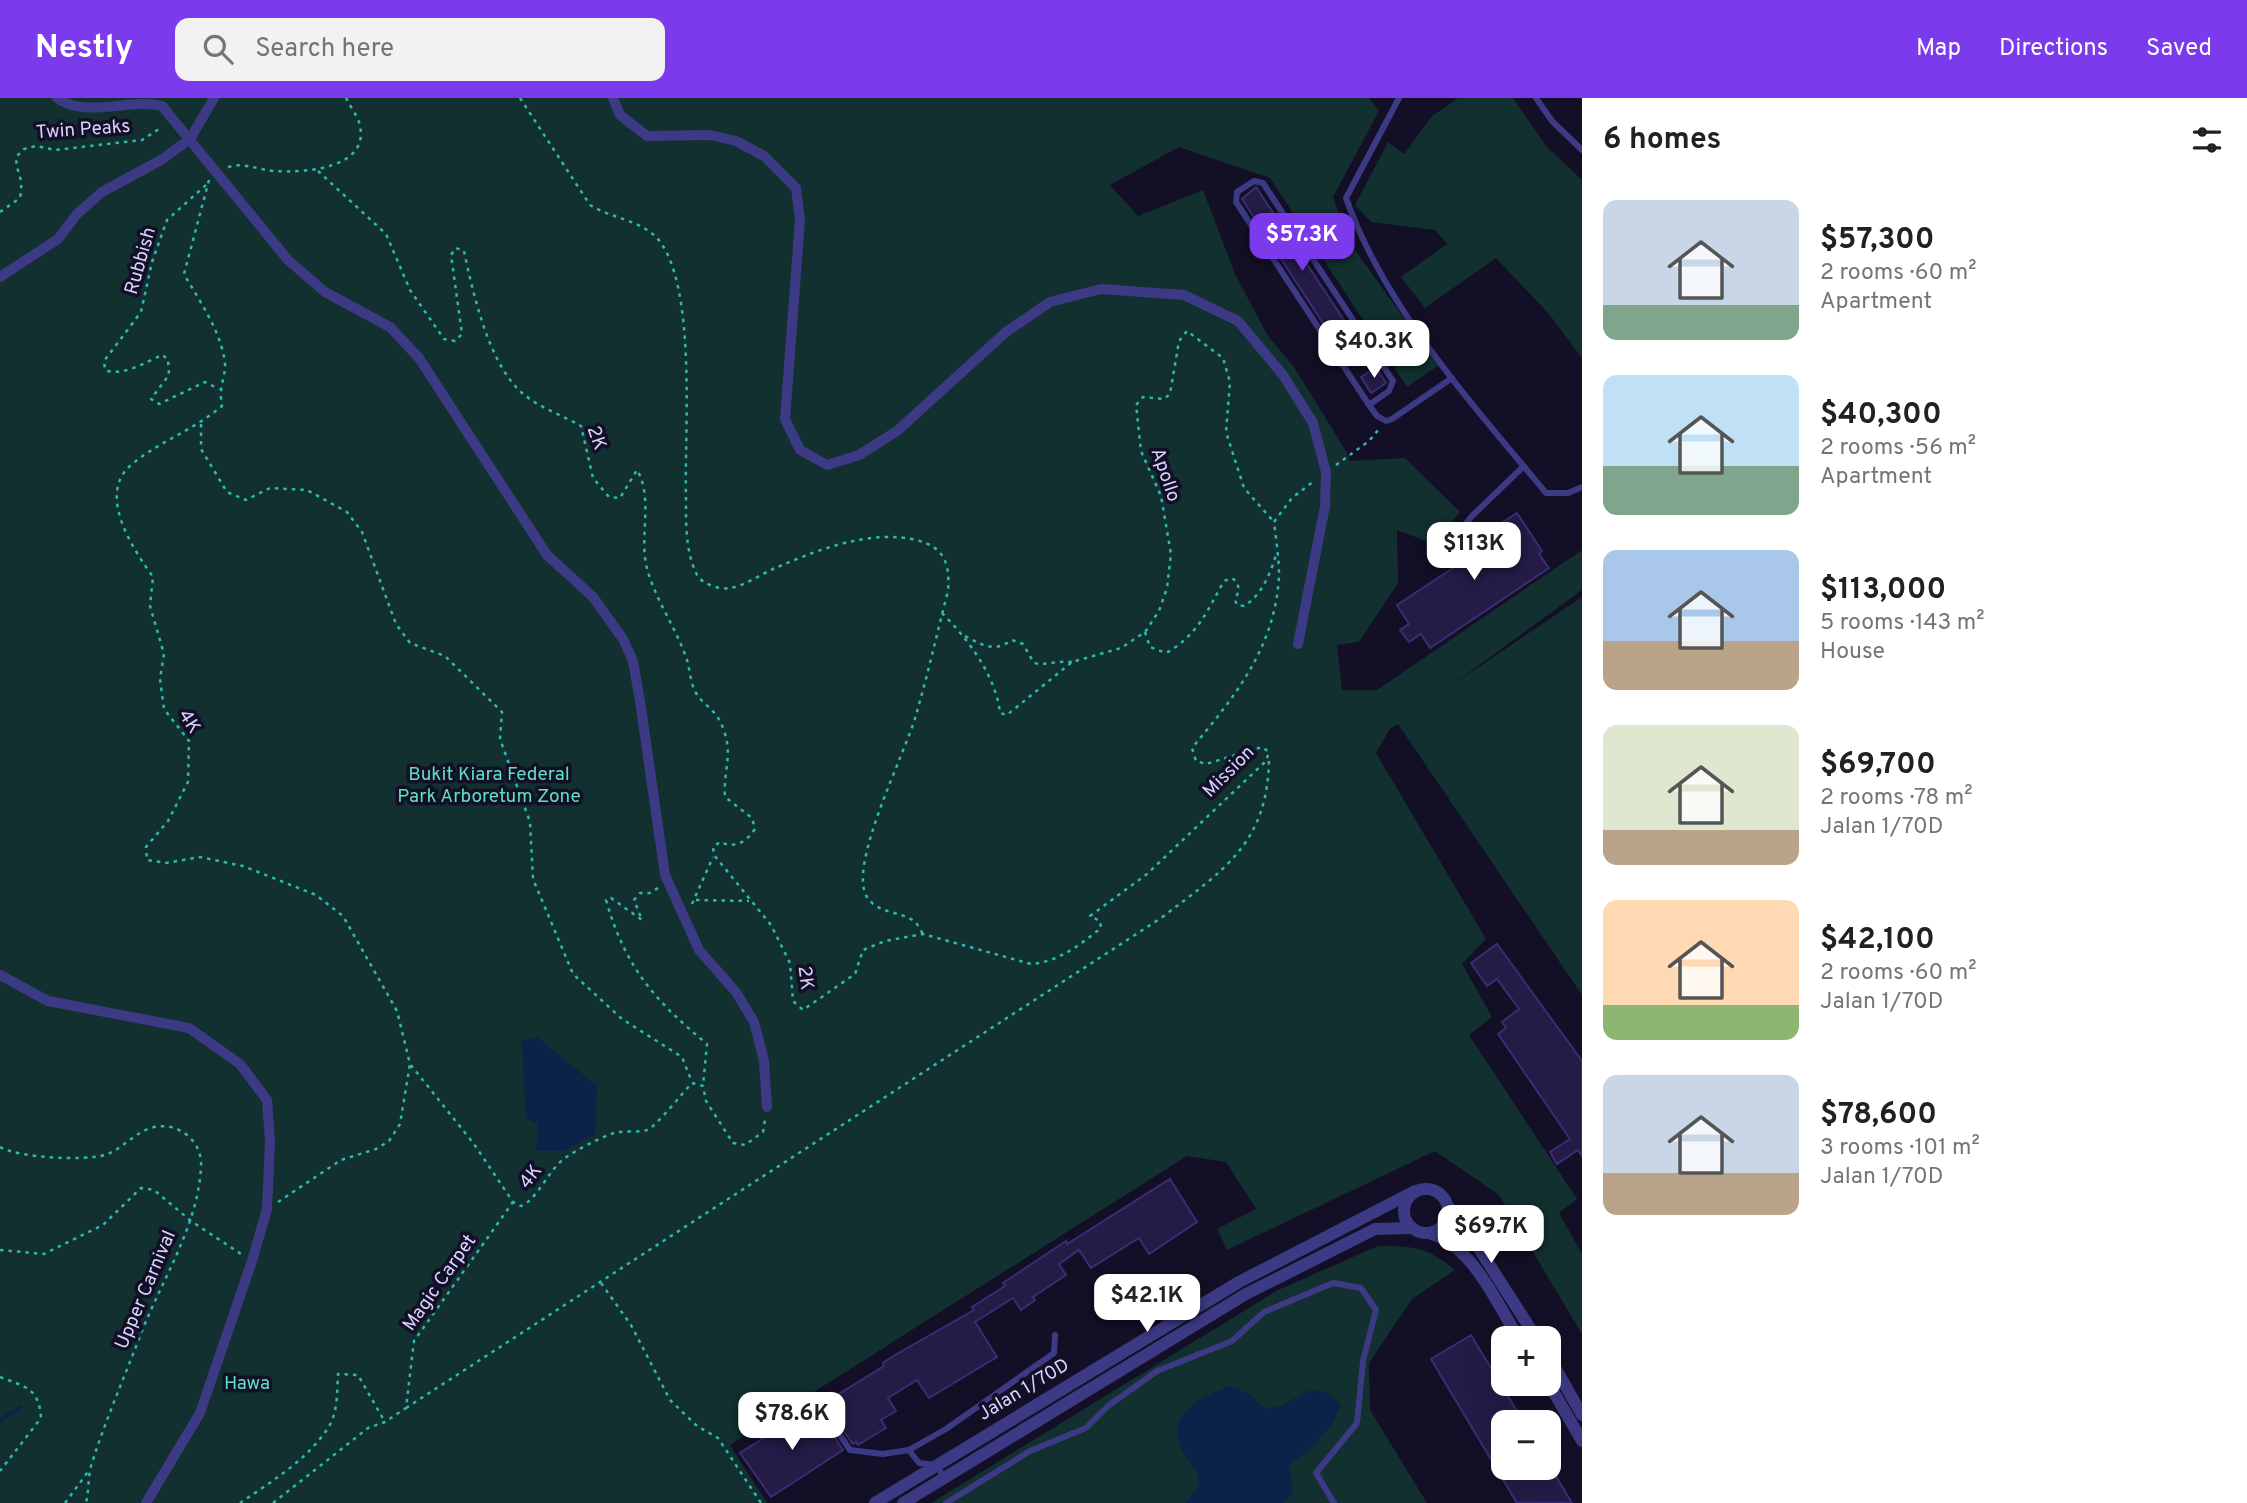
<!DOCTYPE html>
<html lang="en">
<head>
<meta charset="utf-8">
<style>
	:root { --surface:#fff; --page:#f2f2f2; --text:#202124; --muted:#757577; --accent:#7c3aed }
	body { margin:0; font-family:Overpass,sans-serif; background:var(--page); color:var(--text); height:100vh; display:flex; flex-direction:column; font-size:26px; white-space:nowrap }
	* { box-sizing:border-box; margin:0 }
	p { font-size:23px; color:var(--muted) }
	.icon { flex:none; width:38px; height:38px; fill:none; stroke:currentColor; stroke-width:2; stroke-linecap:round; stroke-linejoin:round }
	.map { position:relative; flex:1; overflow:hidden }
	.drawer { display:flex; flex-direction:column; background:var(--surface); width:665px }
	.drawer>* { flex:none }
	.fabs { position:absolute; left:1491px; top:1228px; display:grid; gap:14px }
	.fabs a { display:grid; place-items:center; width:70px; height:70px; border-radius:14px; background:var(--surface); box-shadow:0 7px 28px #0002; font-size:35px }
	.price { position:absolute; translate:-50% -60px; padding:0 16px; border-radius:14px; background:#fff; color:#222; font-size:23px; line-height:46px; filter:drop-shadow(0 2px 4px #0008) }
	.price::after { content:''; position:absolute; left:50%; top:42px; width:21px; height:16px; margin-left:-10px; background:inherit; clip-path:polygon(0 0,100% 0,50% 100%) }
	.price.current { background:var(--accent); color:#fff }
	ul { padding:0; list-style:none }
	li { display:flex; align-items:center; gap:21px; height:175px; padding:0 21px }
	li span { display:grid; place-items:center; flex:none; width:196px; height:140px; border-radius:14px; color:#555 }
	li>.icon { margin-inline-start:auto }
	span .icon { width:84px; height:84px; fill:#fffc; stroke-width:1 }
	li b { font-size:30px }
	h2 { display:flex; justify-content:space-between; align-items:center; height:84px; padding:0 21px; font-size:30px }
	header { display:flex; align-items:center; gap:42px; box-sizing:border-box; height:98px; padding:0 35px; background:var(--accent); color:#fff }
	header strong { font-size:33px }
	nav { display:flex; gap:38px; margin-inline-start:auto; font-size:24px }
	.search { width:490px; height:63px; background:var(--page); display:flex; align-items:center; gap:18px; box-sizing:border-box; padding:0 24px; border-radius:14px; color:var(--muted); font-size:26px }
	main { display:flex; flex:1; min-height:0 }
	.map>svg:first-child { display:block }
	.green { fill:#12302f }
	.water { fill:#0c2248 }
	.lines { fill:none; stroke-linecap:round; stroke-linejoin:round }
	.stream { stroke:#0c2248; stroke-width:4.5 }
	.building { fill:#241b47; stroke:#3b2d73; stroke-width:2 }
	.path { stroke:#2fb8b0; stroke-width:2.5; stroke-dasharray:3.5 5; stroke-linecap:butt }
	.service { stroke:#3d3a85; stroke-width:6 }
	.pedestrian { stroke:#3d3a85; stroke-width:10 }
	.minor { stroke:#3d3a85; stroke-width:12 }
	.labels { text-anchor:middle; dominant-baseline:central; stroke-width:7; stroke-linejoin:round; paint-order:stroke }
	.street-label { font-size:19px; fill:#d9d4ff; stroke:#130f26 }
	.park-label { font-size:19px; fill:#5fe0c0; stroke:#130f26 }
</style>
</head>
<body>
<header>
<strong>Nestly</strong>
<div class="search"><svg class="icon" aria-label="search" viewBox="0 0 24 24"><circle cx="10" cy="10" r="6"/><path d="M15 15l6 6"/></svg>Search here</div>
<nav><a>Map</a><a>Directions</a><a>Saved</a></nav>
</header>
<main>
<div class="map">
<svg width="1582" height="1405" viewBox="0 0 1582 1405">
	<rect width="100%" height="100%" fill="#130f26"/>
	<g class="green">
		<polygon points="0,0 1369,0 1379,13 1333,99 1348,142 1438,268 1407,289 1270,80 1179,49 1110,87 1138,118 1203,92 1235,176 1268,238 1294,269 1349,358 1349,363 1405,360 1460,414 1434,446 1397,432 1398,485 1359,544 1337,547 1342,592 1377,592 1582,452 1582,492 1452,587 1582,499 1582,897 1398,626 1390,631 1376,655 1486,841 1462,866 1492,919 1469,937 1577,1101 1559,1115 1582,1156 1582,1236 1499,1097 1435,1053 1227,1152 1217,1131 1256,1111 1226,1064 1187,1058 730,1347 767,1405 0,1405"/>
		<polygon points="1458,0 1513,0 1546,48 1582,82 1582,260 1549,216 1496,160 1425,210 1401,179 1447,146 1435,132 1371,124 1355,107 1388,44 1404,56 1432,18"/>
		<path d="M1378,1148C1413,1148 1428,1149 1455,1172L1412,1201L1369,1265L1370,1312L1427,1405H931L1278,1192Z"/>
	</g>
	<g class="water">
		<polygon points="537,939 597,988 595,1036 564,1053 536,1053 538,1026 526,1021 522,943"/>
		<path d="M1229,1288L1249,1296L1266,1311C1302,1307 1307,1273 1341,1307C1332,1330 1311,1355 1289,1366L1293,1396L1283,1405H1185L1199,1389C1199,1366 1188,1367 1181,1350C1165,1314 1203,1299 1229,1288Z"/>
	</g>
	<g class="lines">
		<polyline class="stream" points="0,1323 21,1309"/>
	</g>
	<g class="building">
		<polygon points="1256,89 1361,248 1345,259 1242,101"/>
		<polygon points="1376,269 1386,285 1371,295 1361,279"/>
		<polygon points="1517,415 1542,453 1539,456 1549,470 1430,550 1421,536 1409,544 1400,532 1409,526 1397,507 1465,462 1459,453"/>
		<polygon points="1497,846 1582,963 1582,1058 1578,1052 1557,1066 1550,1054 1570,1041 1498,936 1506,930 1502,924 1519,911 1497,881 1487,888 1471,865"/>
		<polygon points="1170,1081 1197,1124 1149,1156 1139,1140 1091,1170 1079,1152 1059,1166 1066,1177 1033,1199 1035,1202 1021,1212 1013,1200 975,1224 997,1259 929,1300 917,1282 888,1300 896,1313 881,1322 886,1330 858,1347 856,1344 853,1346 824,1305 884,1268 883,1265 895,1257 974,1212 972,1209 1005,1188 1003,1185 1066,1143 1067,1146"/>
		<polygon points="1471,1237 1524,1325 1503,1325 1503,1370 1551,1370 1572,1405 1517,1405 1431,1261"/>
		<polygon points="814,1308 843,1352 771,1399 740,1355"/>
	</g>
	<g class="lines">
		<g class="path">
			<path d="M520,0L590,107C611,120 639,122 656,139C698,183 684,337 686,399C686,424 685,453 697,477C702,486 719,492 730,490C744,488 760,477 773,471C817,452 869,431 916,442C945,449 950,466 948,493C937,535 928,576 916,617C906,654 847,768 867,799C878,816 900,813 914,823C918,826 921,833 923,836"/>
			<path d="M228,69C246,64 257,72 275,73C304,75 373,71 359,24C356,16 350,8 346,0"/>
			<path d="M318,73L386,136L410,192L444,241L455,243L462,236L451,157L456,150L464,153C473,195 488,263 520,293C535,308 562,317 581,328L593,380L609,399L620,400L637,372C653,399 640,436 646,466C653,498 675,528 686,559C690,570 690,585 696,595C705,610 716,609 724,633C733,658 723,673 725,699L752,720L755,731C746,744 735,751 720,744L713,749L714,757L771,827L790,865L793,903L803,912L855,876L863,852L885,843L923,836L1031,866C1058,864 1080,847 1101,830L1100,823L1090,818L1147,776L1266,663L1269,654L1262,649L1206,666L1196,663L1192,650C1235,598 1275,550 1279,478C1279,460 1276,441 1274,424L1292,400L1314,383"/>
			<path d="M209,82L184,176C200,204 221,233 225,265C226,280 218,287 222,308C194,332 158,344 131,367C96,397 134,452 153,479L150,508L164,556L160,581L164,611L189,643L188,684L168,723L146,749L147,762L166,765L200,759L243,768L316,797L343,818L397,913L410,966L474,1046L513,1104L521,1108C537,1102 549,1071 565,1060C578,1051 599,1040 614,1035C624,1032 637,1035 647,1032C657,1028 682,995 692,985"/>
			<path d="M206,87L167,122L152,164L141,214L104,263L105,272C122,279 146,264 162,257L168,261L169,277L151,301L159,306L205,284L219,291"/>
			<path d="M0,114L20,100C24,78 17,79 16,59L24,51L36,48L55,52L142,42L162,29"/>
			<polyline points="201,326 201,351 227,394 246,402 270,390 307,392 347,414 362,434 396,526 410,545 445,558 502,614 500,641 530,724 533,781 573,876 622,921 682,959 692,984"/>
			<polyline points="1336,367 1369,343 1379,331"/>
			<path d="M942,515C968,541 996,578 1000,615L1007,617L1072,564L1121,550L1145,534L1159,513L1167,490L1171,456L1161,398L1141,353L1136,307L1143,299L1164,301L1170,296L1179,243L1187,233L1223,260L1230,284L1226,334L1244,390L1274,424"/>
			<path d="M1145,534L1150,549L1166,555C1198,537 1207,513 1224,483L1232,480L1237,484L1239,492L1235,502L1237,507L1244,508C1262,497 1270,476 1276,457"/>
			<path d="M965,538C982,547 994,555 1012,542L1023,546L1034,565C1046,568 1058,562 1072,564"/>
			<path d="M658,790L650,795H640L634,802L642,822L611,800L606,802C625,869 655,903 707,946L703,988"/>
			<polyline points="696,802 749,803"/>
			<polyline points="692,806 713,759"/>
			<polyline points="692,985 703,988 706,1003 733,1045 745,1047 763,1034 765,1022"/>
			<path d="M0,1049C20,1060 82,1063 105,1057C121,1052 134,1035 151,1030C176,1022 203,1042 201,1069C198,1127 163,1180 142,1233C125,1278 105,1323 91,1368C88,1380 89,1393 86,1405"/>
			<polyline points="278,1104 341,1062 376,1051 389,1043 400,1026 410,966"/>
			<polyline points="0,1152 44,1156 103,1127 141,1090 154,1092 191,1123 241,1156"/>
			<polyline points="601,1185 631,1227 670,1302 697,1328 718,1340 761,1405"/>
			<path d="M0,1279C26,1289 39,1290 41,1320L0,1373"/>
			<path d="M406,1310L1161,820C1224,772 1269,745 1269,658"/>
			<polyline points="65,1405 90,1371"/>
			<path d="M240,1405C271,1384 307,1362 328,1330C338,1315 337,1293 338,1276L358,1277L385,1324"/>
			<polyline points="273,1405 368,1330 385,1324 406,1310 414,1243 513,1104"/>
		</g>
		<g class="service">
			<path d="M1399,0L1346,100C1384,209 1473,307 1546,395H1568L1582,389"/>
			<polyline points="1536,0 1552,23 1582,52"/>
			<polyline points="1369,307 1389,293 1393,283 1263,85 1254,83 1237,94 1236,104 1369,307 1377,318 1386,323 1392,321 1452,280"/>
			<polyline points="1455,462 1450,453 1458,435 1473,417 1524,368"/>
			<polyline points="822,1310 850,1352 883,1356 909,1352 946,1331 1054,1255 1055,1237"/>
			<polyline points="909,1352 919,1365 936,1367 944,1379"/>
			<polyline points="946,1405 1030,1353 1086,1330 1108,1308 1157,1273 1232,1243 1264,1214 1333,1185 1361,1190 1376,1212 1363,1263 1357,1325 1316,1375 1334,1405"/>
		</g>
		<g class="pedestrian">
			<path d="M57,0C88,21 128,0 162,8L288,162L325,194L390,229L419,260L547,457L593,499L623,541L633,563L640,603L665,777L699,852L736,894L754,924L764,963L767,1009"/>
			<polyline points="613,0 620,17 647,38 710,37 736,43 764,58 796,90 800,122 785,321 800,352 827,367 859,357 897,333 1006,234 1050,204 1101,191 1184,197 1238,223 1283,277 1313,325 1326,374 1325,408 1298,546"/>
			<polyline points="0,179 58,141 77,116 102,94 161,62 190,41 214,0"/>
			<polyline points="0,877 48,903 189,930 240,966 267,1002 270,1044 267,1111 252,1163 200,1315 146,1405"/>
		</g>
		<g class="minor">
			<circle cx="1426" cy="1113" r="22"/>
			<polyline points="1447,1107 1462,1124 1537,1241"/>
			<path d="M1429,1135C1473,1148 1496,1204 1519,1241"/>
			<polyline points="1549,1259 1582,1317"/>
			<polyline points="1549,1286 1582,1343"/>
			<polyline points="875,1405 1239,1184 1415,1093"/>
			<polyline points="903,1405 1246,1196 1375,1131 1411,1130"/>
		</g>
	</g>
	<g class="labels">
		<g class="street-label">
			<text transform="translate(83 32) rotate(-4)">Twin Peaks</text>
			<text transform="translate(141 163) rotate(-74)">Rubbish</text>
			<text transform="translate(596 340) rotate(71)">2K</text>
			<text transform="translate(1165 377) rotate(71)">Apollo</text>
			<text transform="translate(189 624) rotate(58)">4K</text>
			<text transform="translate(1229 674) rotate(-45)">Mission</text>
			<text transform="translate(805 880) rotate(83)">2K</text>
			<text transform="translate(531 1079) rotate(-52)">4K</text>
			<text transform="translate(440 1185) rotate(-55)">Magic Carpet</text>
			<text transform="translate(146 1192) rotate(-67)">Upper Carnival</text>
			<text transform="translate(1024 1292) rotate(-31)">Jalan 1/70D</text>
		</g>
		<g class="park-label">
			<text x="489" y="677">Bukit Kiara Federal<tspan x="489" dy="22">Park Arboretum Zone</tspan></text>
			<text x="247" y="1286">Hawa</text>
		</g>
	</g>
</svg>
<div class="fabs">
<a>+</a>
<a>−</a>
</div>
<b class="price current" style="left:1302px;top:175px">$57.3K</b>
<b class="price" style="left:1374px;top:282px">$40.3K</b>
<b class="price" style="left:1474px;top:484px">$113K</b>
<b class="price" style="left:1491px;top:1167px">$69.7K</b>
<b class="price" style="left:1147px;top:1236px">$42.1K</b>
<b class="price" style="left:792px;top:1354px">$78.6K</b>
</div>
<section class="drawer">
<h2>6 homes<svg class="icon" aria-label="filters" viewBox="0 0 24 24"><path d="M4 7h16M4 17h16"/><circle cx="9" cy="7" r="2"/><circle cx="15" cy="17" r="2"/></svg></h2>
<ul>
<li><span style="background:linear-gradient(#c9d6e8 75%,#7fa58c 0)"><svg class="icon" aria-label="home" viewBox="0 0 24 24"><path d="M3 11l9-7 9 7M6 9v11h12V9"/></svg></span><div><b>$57,300</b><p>2 rooms · 60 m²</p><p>Apartment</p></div></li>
<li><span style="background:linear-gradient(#bfe0f5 65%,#7fa58c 0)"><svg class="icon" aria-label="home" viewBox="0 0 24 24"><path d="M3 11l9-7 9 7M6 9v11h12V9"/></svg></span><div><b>$40,300</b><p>2 rooms · 56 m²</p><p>Apartment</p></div></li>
<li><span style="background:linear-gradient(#a9c7e8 65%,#b9a48a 0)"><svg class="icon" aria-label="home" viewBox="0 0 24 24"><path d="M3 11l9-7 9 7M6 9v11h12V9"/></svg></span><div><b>$113,000</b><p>5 rooms · 143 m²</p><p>House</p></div></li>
<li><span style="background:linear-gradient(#dfe7d0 75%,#b9a48a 0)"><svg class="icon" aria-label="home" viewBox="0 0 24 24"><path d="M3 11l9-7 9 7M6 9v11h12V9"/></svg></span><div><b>$69,700</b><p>2 rooms · 78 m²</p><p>Jalan 1/70D</p></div></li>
<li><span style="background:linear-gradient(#ffd9b3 75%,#8fb573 0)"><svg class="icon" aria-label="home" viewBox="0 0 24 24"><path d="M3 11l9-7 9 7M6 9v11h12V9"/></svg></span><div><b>$42,100</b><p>2 rooms · 60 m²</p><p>Jalan 1/70D</p></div></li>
<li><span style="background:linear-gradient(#c9d6e8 70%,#b9a48a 0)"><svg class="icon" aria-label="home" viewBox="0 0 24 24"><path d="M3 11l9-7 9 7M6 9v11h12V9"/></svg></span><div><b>$78,600</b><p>3 rooms · 101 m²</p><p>Jalan 1/70D</p></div></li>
</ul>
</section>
</main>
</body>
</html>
